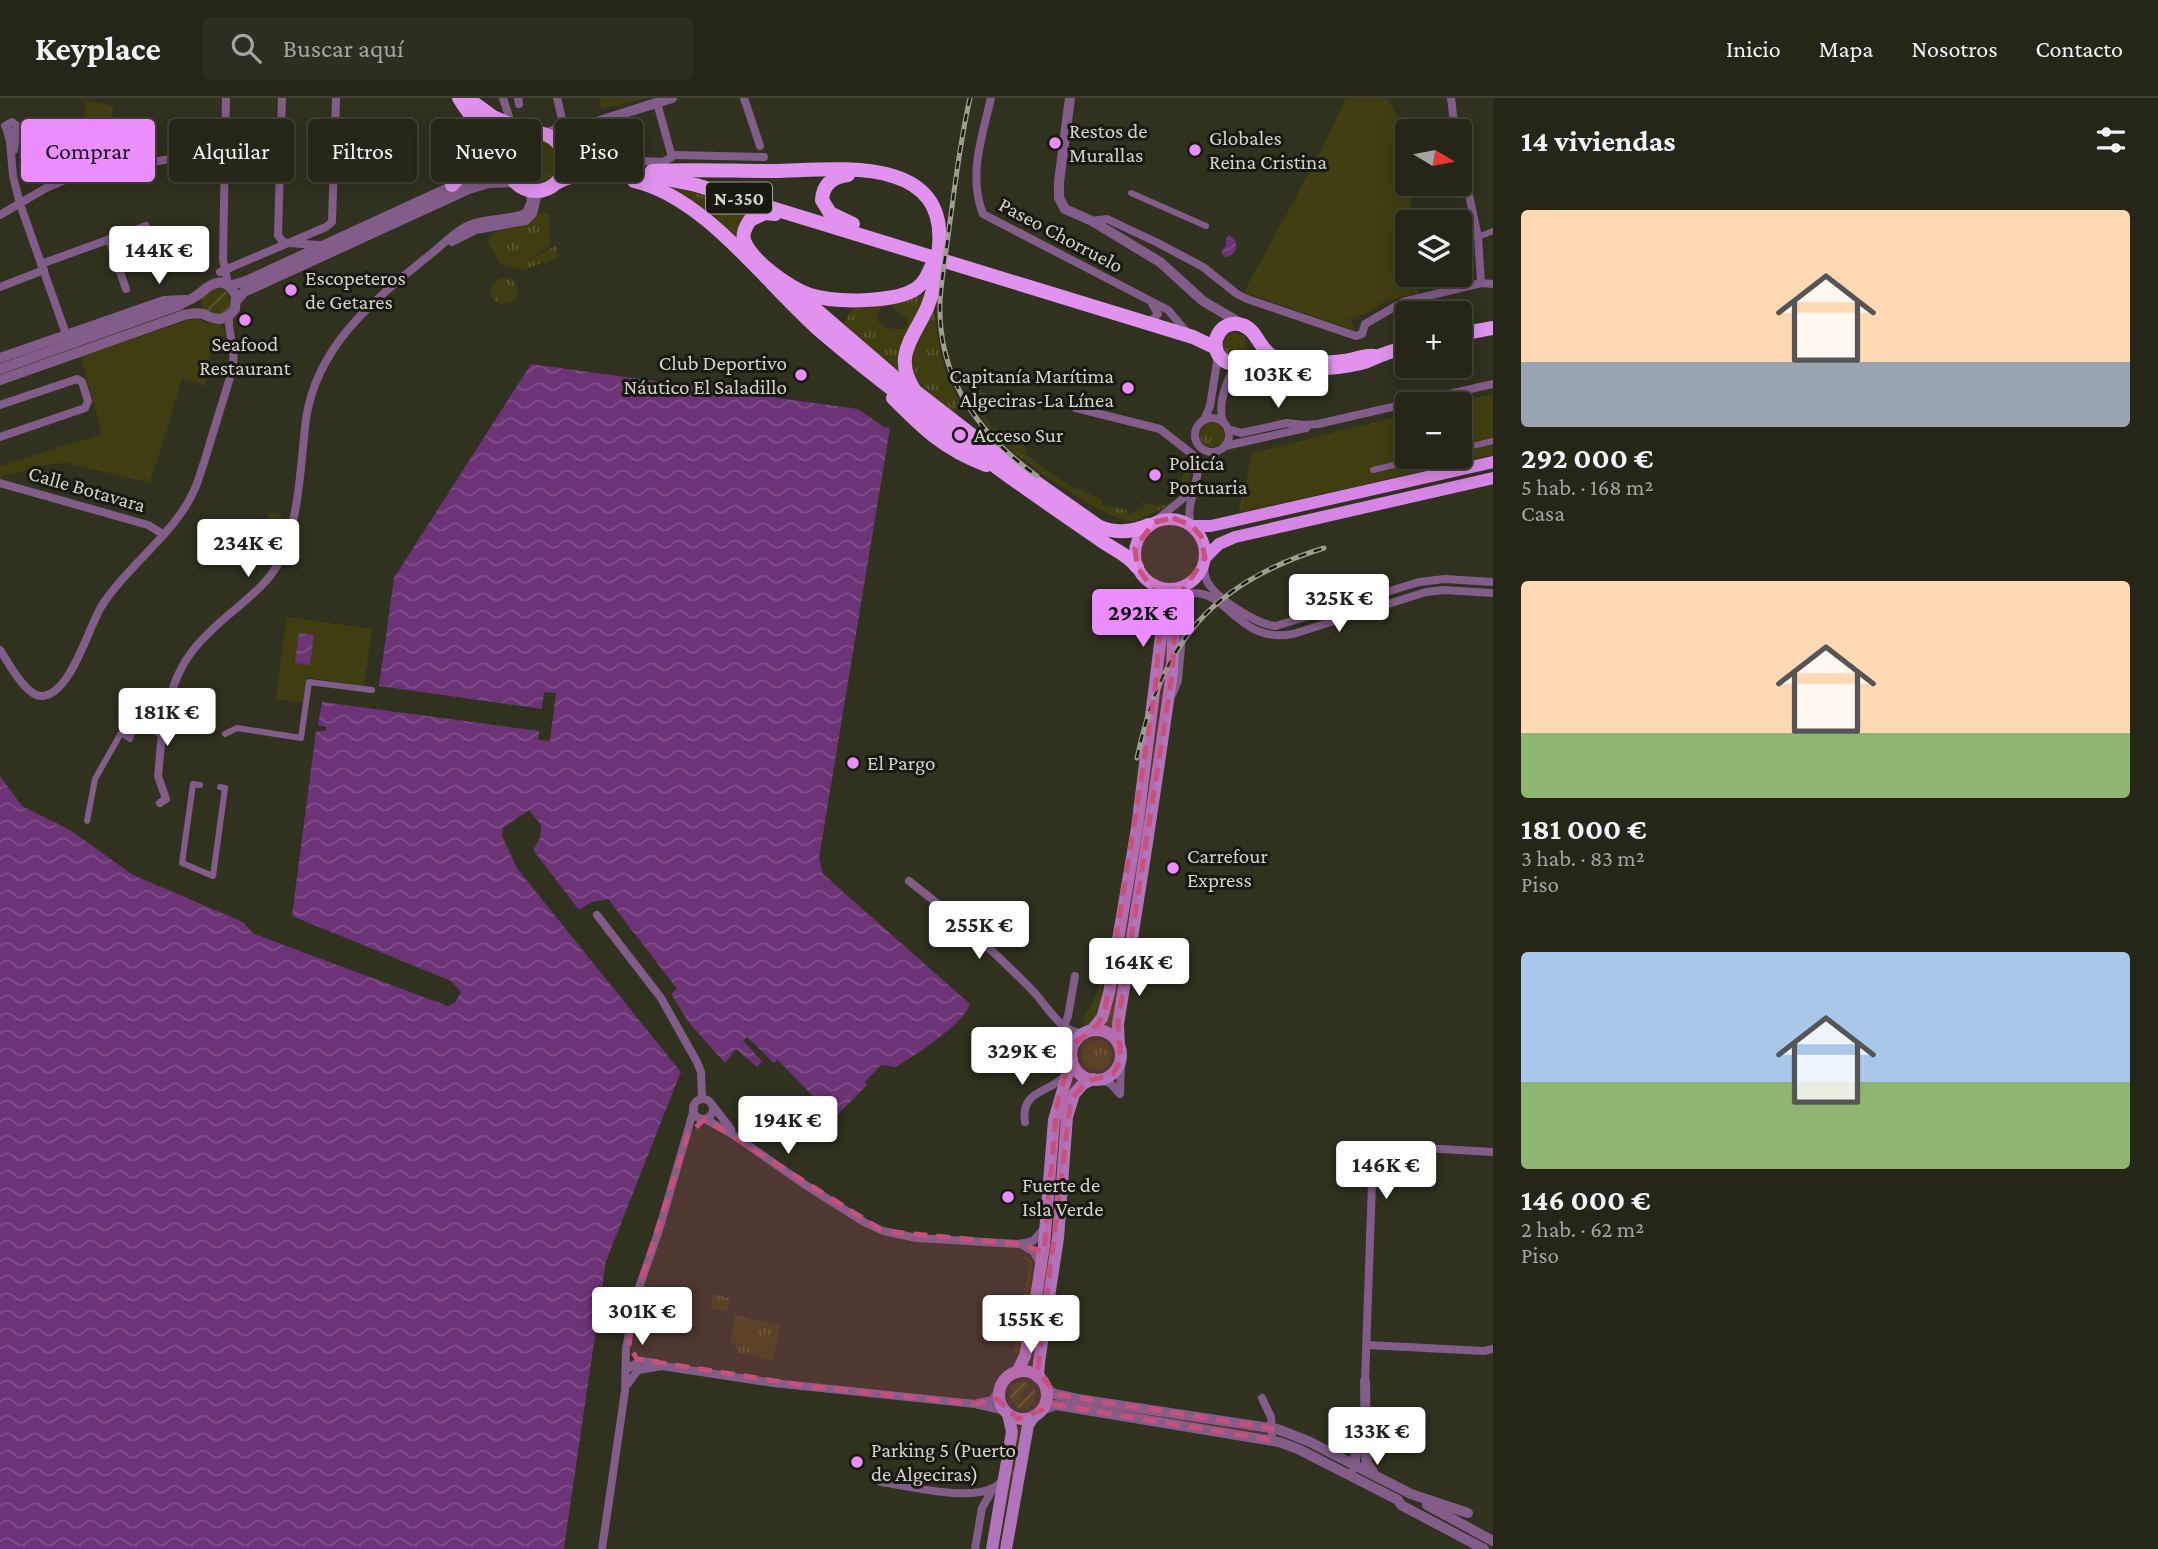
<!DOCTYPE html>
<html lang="es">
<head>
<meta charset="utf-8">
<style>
	:root { --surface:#252518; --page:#2d2d21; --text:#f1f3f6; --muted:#a3a5a2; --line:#424237; --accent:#eb8dfc }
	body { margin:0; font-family:"Crimson Pro",serif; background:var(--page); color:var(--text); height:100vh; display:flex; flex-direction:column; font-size:26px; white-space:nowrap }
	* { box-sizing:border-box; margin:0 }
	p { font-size:23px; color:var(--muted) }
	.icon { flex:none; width:38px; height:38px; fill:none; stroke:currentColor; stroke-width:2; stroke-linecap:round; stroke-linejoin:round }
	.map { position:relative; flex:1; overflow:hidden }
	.drawer { display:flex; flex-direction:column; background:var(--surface); width:665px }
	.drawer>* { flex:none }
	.hud { position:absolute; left:21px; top:21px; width:665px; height:63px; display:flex; gap:14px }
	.needle { width:46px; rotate:100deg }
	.tools { position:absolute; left:1395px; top:21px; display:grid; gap:14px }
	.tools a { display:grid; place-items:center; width:77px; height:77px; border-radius:7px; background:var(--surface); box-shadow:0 4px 18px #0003,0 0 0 2px var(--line); font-size:35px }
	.price { position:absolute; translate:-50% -60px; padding:0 16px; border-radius:7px; background:#fff; color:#222; font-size:23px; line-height:46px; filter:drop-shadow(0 2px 4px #0008) }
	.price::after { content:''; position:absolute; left:50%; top:42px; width:21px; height:16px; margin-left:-10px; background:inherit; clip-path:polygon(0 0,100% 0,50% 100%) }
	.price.selected { background:var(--accent); color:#111 }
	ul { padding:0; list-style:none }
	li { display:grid; align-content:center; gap:14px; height:371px; padding:0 28px }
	li span { display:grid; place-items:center; height:217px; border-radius:7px; color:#555 }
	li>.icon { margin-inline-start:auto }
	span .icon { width:126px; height:126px; fill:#fffc; stroke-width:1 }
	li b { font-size:30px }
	h2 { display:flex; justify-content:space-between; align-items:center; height:84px; padding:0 28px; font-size:30px }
	.pill { padding:0 24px; border-radius:7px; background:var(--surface); box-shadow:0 4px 18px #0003,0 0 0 2px var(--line); font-size:24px; line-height:63px }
	.pill.selected { background:var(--accent); color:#111 }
	header { display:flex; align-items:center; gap:42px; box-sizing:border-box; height:98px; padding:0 35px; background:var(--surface); border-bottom:2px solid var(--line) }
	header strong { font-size:33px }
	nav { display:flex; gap:38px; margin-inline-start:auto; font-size:24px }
	.search { width:490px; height:63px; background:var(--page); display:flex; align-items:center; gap:18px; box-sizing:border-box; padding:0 24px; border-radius:7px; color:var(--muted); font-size:26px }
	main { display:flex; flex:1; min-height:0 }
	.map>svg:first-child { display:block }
	.grass { fill:url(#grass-tufts); fill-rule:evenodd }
	.park { fill:#403e11 }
	.garden { fill:url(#garden-furrows) }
	.water { fill:url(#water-waves) }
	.pier { fill:#313120 }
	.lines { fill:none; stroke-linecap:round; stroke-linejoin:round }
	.pedestrian { stroke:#835d8a; stroke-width:6 }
	.minor { stroke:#835d8a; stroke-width:8 }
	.tertiary { stroke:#835d8a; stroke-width:10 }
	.secondary { stroke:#b174bc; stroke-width:12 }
	.primary { stroke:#d585e3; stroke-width:12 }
	.trunk { stroke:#e092ee; stroke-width:14 }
	.rail-casing { stroke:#9e9e91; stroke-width:5 }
	.rail { stroke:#191911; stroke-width:2.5; stroke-dasharray:8; stroke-linecap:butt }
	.marked { fill:#c7507c; fill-opacity:0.2; stroke:#c7507c; stroke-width:5; stroke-dasharray:14 9; stroke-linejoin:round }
	.poi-dot { fill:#eb8dfc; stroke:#191911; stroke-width:2.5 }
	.labels { text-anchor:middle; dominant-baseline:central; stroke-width:6; stroke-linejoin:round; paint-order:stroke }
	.shield { fill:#191911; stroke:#9b9b92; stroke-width:2 }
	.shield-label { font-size:19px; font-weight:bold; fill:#d3d3c9 }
	.poi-label { font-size:21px; fill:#d3d3c9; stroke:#191911; text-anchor:start }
	.street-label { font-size:21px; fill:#d3d3c9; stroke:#191911 }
</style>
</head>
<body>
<header>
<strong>Keyplace</strong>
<div class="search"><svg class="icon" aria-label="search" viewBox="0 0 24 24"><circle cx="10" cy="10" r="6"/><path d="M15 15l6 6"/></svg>Buscar aquí</div>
<nav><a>Inicio</a><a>Mapa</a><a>Nosotros</a><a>Contacto</a></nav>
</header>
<main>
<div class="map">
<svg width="1493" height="1451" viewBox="0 0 1493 1451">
	<defs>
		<pattern id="grass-tufts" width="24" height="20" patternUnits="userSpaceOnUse" patternTransform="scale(1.75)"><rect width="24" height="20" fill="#403e11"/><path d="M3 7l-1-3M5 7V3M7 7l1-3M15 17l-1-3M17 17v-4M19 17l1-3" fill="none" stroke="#5b5932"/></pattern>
		<pattern id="garden-furrows" width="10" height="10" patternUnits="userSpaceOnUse" patternTransform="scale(1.75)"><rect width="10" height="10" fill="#403e11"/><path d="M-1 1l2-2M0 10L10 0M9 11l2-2" fill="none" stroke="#5b5932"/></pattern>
		<pattern id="water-waves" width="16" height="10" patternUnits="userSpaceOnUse" patternTransform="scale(1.75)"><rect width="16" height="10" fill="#6c3377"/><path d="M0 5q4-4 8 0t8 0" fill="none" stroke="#805089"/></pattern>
	</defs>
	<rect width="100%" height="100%" fill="#313120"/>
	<g class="grass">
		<polygon points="479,31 490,31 502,54 492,65 469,74"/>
		<circle cx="537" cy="63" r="21"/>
		<polygon points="671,88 744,110 747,115 739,127 738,144 700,108 663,89"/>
		<path d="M539,115L548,116L551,146L532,160L556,148L559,159L523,172L501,166L488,145C493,122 525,139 539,115Z"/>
		<circle cx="504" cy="193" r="13"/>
		<path d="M924,196C916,225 893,246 900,277H896L844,225L851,213L859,208L903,204ZM891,207L907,221L908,227L904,231L885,230L878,224L877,216L881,210Z"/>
		<path d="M934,212L940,255L945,273L961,308L955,317C936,303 904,280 914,252C919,238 928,226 934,212Z"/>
		<circle cx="1235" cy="247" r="12"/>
		<path d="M968,291L986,295L981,317L986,320L992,330L998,331V337L1018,342L1021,338L1027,357L1035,364L1063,384L1102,402V407L1126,412L1128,417L1144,409L1143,404L1158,409L1160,404L1165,406V409C1157,412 1137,424 1131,424C1103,420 1020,362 999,341C985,326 976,311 968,291Z"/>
		<circle cx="1212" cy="337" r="12"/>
		<path d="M1187,361C1195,373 1189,383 1183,394H1179Z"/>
		<polygon points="1125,836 1127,836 1112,933 1104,929 1114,901"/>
		<polygon points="1110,854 1098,913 1095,921 1086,929 1082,924 1095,899"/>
		<circle cx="1097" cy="957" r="15"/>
		<polygon points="1027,1159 1032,1163 1032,1171 1018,1256 1014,1255 1029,1168 1028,1163 1020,1160"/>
		<polygon points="713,1196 730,1200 727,1213 710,1210"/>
		<polygon points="735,1217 780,1227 773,1262 737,1254 737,1251 730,1243"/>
		<polygon points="1018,1326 1023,1327 998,1451 1018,1334"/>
	</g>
	<g class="park">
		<polygon points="599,0 643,0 602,11"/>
		<polygon points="1346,0 1386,0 1401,23 1404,76 1411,98 1412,124 1407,124 1407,177 1417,177 1419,195 1386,203 1367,215 1350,221 1356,233 1244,194 1322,51"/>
		<polygon points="86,3 114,8 105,57 77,52"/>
		<polygon points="198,219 203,224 221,226 226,238 213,242 210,249 206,287 182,281 150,385 68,365 50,366 3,378 4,381 0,380 0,368 102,336 81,258"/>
		<polygon points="1493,296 1493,357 1238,415 1253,355 1407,316 1407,359 1460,359 1460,306 1450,306"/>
		<polygon points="269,414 282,417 276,440 269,460 257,453 263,439"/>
		<polygon points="287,519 372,531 364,588 307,579 303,605 276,601"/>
	</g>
	<g class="garden">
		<circle cx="216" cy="204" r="14"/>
		<path d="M1020,1283L1032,1286L1020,1297L1021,1300L1024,1301L1034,1289C1039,1302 1031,1312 1017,1310L1009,1299L1012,1287Z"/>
	</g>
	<g class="water">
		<path d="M1229,137L1235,142C1238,151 1234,159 1225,159L1221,155L1226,147V140Z"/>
		<path d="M531,266L858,311L884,329L890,330L819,760L823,776L970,906C964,926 914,958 896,969L881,967L865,984L867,987L834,1020L778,962L774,965L747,939L743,943L762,963L757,969L736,951L725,965L690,926L671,896L677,891L608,801L592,804L579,812L533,752L540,740L541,727L529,712L503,730L517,770L681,974L606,1164L564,1451H0V678L22,708L70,732L133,777L243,824L254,836L448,908L455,904L461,894L451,883L292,818L316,633H326V629L318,627L322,604L539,633L538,642L550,643L556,595L544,594L542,611L379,588L394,480Z"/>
		<polygon points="299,535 314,537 310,567 295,565"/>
	</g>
	<polygon class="pier" points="503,730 506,732 506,737 520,768 685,973 609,1165 567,1451 564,1451 606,1164 681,974 517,770 502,738"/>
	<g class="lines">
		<g class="pedestrian">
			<polyline points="1131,95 1206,128"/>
			<polyline points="1478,139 1493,133"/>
			<polyline points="1460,351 1493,343"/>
			<polyline points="1373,372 1428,359"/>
			<polyline points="225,636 237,630 301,640 309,584 372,592"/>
			<polyline points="200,687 193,686 182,765 213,778 225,690 220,689"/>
			<polyline points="87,723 95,681 121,635 130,641 137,621 154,624"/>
		</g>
		<g class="minor">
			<polyline points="226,0 223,161 228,187"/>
			<polyline points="282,0 278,137 282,143 287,145 320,147"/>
			<polyline points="503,0 512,28"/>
			<polyline points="518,0 519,6"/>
			<polyline points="557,0 564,29"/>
			<polyline points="744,0 760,48"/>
			<path d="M991,0C982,38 968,78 983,116L1168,212L1186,233"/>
			<polyline points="1451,0 1455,33"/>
			<polyline points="7,33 10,43 13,78 20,106 66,236"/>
			<polyline points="14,52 17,28 12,24 5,28 9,35 14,34 17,28"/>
			<polyline points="1460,55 1478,139 1481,185"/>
			<polyline points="672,57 764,59"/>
			<polyline points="622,62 663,64 672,59 657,5"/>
			<polyline points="0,117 46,90 79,76 225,52"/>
			<polyline points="1092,123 1107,121 1158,145 1203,169 1237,196 1247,201 1356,238 1362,236 1365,226 1403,204 1481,185 1493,186"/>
			<polyline points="109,141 126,191"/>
			<polyline points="452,144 476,132 526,123 533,116 537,99 541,93"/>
			<polyline points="41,166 146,128"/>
			<polyline points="220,174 326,129 332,124 336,0"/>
			<polyline points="0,189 44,172"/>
			<polyline points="1152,206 1158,216 1152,222"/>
			<polyline points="0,307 77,281 82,284 88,303 85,310 0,339"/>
			<path d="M1076,310L1160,331L1192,356C1208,377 1183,401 1191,427"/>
			<circle cx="1212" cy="337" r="17"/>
			<polyline points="1204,322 1210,308 1218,258"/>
			<path d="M1223,324C1217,306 1227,281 1237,266"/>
			<polyline points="1228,331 1241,335 1287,325 1304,327 1318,326 1493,286"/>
			<polyline points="1225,348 1306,330"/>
			<polyline points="0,385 148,427 163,436"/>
			<polyline points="1154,424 1191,394"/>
			<path d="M1204,467C1204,474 1205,482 1210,488C1221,503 1258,527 1276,528L1419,484L1445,481L1493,484"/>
			<path d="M0,552C8,564 26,598 41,598C70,598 88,531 101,509C128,466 178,434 196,388C204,367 210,344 217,322C222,303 230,285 233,265C236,249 227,234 229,218"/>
			<path d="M1173,595L1178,582L1185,506L1188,499L1193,495C1229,494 1239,546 1293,536L1426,494L1444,492L1493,495"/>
			<path d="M167,616C174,565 200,540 238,509C253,496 268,484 278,466C300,423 300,369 306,321C317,247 373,203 427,159C441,149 453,134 469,127C487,120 508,122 526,115L531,103L529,93"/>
			<circle cx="164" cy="626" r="10"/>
			<polyline points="160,705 166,701 158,678 162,635"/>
			<path d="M909,783C952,816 994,853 1032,892C1047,907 1061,937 1085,935"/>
			<polyline points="597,817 661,900 697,964 701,974 702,1001"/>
			<polyline points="1072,956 1062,934 1068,918 1075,878"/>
			<polyline points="1098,981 1110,985 1120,996 1121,962"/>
			<circle cx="703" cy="1011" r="10"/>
			<polyline points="713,1008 731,1031 732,1036"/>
			<polyline points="705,1021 732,1036 804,1086 864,1124 883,1133 917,1140 1020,1146 1033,1143 1043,1132"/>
			<path d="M1025,1024C1020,992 1049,995 1065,978"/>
			<polyline points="1020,1146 1033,1153 1040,1165"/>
			<polyline points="1367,1247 1484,1253 1493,1251"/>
			<polyline points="627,1271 640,1263 656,1265"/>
			<polyline points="1365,1283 1373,1057 1376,1052 1387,1048 1493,1054"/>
			<polyline points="627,1287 638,1272 662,1268 773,1285 975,1306 1005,1313"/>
			<polyline points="1262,1300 1271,1319 1272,1336"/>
			<polyline points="978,1305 992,1302 999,1293"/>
			<path d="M881,1384C909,1388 987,1409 1003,1381"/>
			<polyline points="602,1451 625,1293 626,1251 635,1201 659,1132 694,1011"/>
			<polyline points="975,1451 982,1410 993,1391"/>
		</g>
		<g class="tertiary">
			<polyline points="1070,0 1059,84 1059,100 1065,111 1092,123 1160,164 1203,203 1242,226"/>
			<polyline points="568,33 672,0"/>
			<polyline points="545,36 561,30 568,33"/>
			<polyline points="562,49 568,40 568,33"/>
			<polyline points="229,188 246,183 507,63"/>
			<polyline points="237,202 244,194 469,91 489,85 514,84"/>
			<polyline points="0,260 164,203 185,202"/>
			<path d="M0,271L180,207C186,203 195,200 200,195C213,184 226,177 236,198L235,211C225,225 216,222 203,216C197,214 190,216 184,217L0,282"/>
			<polyline points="1365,1283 1366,1359 1367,1365 1373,1374"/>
			<polyline points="1046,1291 1055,1296 1078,1301 1277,1331 1308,1343 1411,1396 1468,1415"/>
			<polyline points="1042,1312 1055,1307 1062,1308 1279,1344 1298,1351 1398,1402 1401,1407 1484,1451"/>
			<polyline points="1354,1370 1359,1327"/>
			<polyline points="1427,1407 1493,1443"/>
		</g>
		<g class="secondary">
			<path d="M1092,932L1102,920L1109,895L1137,730L1162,530C1162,515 1164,500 1154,487"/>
			<circle cx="1096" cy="957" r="25"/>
			<path d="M1119,947L1118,926C1137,811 1155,696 1171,581C1175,554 1168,507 1186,487"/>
			<circle cx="1023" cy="1297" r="24"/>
			<polyline points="1017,1274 1025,1258 1037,1193 1044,1147 1054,1022 1072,961"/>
			<polyline points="1038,1279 1039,1264 1058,1140 1067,1019 1074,996 1083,986 1093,981"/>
			<polyline points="992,1451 1012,1334 1008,1316"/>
			<polyline points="1006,1451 1028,1327 1034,1318"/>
		</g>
		<g class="primary">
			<circle cx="1170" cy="456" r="35"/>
			<polyline points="1192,428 1211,428 1493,364"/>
			<polyline points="1205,460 1219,446 1235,439 1493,380"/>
		</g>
		<g class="trunk">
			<polyline points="467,0 493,19 530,35"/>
			<polyline points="477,17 502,39 509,52"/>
			<circle cx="536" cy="64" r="29"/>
			<polyline points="565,57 581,66 597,69"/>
			<path d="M652,73C692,71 733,73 774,73C834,72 947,55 939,148C938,168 935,191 927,210C913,241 892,258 915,293L1000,359L1098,428C1115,436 1133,434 1149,427"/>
			<path d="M848,77C833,79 823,86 822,102L830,115L853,126"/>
			<path d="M634,83C708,100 769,190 826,238C880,284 938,326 995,368C1029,393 1064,417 1099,441C1112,451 1128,456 1137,469"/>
			<path d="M558,84C592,66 659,79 696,87L1193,239L1216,250"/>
			<path d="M452,87C470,69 486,45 472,19C468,13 463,7 459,0"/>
			<path d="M775,116L765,115L750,122C746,128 742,135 744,142C751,163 790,190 810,197C835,205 896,205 917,190C925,184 928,176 932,167"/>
			<polyline points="798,196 907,290"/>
			<polyline points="1460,236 1493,230"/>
			<path d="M1375,258C1365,256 1354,262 1344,263C1326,265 1308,266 1290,264C1258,261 1261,233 1242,227C1222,220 1207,245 1221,260C1232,272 1243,261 1256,262C1272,263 1287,270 1303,271C1321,271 1356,269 1372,261C1383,256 1395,252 1407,249"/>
			<path d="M893,300C925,332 944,351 986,367"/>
		</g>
		<defs>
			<g id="rail">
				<path d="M970,0C960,43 955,87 949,131C946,156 941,181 940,205C938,281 978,336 1037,378"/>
				<path d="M1137,660C1161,545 1211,485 1324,450"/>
			</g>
		</defs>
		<use href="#rail" class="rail-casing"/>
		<use href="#rail" class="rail"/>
	</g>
	<path class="marked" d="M1173,420L1191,427L1201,438L1205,460L1177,501L1172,578L1118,926L1121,962L1113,976L1088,983L1071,1001L1038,1272L1055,1296L1272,1330L1271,1342L1055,1307L1018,1321L997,1301L975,1306L814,1289L637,1261L629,1248L635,1201L688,1036L705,1021L883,1133L1020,1146L1044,1154L1057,1006L1074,946L1098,926L1105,911L1155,593L1162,504L1137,469L1135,450L1154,424Z"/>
	<g class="poi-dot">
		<circle cx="1055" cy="45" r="7"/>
		<circle cx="1195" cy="52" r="7"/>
		<circle cx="291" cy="192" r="7"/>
		<circle cx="245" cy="222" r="7"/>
		<circle cx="801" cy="277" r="7"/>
		<circle cx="1128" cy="290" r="7"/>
		<circle cx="960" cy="337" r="7"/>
		<circle cx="1155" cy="377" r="7"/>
		<circle cx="853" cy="665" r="7"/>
		<circle cx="1173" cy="770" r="7"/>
		<circle cx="1008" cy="1099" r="7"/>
		<circle cx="857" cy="1364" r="7"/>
	</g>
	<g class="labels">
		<rect class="shield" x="706" y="84.5" width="66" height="31" rx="5"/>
		<g class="shield-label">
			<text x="739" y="100">N-350</text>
		</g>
		<g class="poi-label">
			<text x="1069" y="33">Restos de<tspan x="1069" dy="24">Murallas</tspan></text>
			<text x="1209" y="40">Globales<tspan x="1209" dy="24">Reina Cristina</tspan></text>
			<text x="305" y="180">Escopeteros<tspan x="305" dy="24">de Getares</tspan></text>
			<text x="245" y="246" text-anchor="middle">Seafood<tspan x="245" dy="24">Restaurant</tspan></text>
			<text x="787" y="265" text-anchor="end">Club Deportivo<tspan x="787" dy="24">Náutico El Saladillo</tspan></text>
			<text x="1114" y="278" text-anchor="end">Capitanía Marítima<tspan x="1114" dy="24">Algeciras-La Línea</tspan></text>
			<text x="974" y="337">Acceso Sur</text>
			<text x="1169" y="365">Policía<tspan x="1169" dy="24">Portuaria</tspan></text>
			<text x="867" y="665">El Pargo</text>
			<text x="1187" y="758">Carrefour<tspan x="1187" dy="24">Express</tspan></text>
			<text x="1022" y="1087">Fuerte de<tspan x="1022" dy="24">Isla Verde</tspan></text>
			<text x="871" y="1352">Parking 5 (Puerto<tspan x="871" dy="24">de Algeciras)</tspan></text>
		</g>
		<g class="street-label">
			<text transform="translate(1061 137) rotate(28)">Paseo Chorruelo</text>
			<text transform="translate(87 391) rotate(16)">Calle Botavara</text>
		</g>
	</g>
</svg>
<div class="tools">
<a><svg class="needle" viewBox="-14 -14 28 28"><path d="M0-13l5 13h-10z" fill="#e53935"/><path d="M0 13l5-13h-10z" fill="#a3a5a2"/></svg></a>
<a><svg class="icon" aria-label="layers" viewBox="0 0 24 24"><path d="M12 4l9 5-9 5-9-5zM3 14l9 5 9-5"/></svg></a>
<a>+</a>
<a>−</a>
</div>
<b class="price" style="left:159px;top:188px">144K €</b>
<b class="price" style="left:1278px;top:312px">103K €</b>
<b class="price" style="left:248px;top:481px">234K €</b>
<b class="price" style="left:1339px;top:536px">325K €</b>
<b class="price selected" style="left:1143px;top:551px">292K €</b>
<b class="price" style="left:167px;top:650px">181K €</b>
<b class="price" style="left:979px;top:863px">255K €</b>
<b class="price" style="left:1139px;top:900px">164K €</b>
<b class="price" style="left:1022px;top:989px">329K €</b>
<b class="price" style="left:788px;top:1058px">194K €</b>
<b class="price" style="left:1386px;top:1103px">146K €</b>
<b class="price" style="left:642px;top:1249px">301K €</b>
<b class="price" style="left:1031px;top:1257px">155K €</b>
<b class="price" style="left:1377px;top:1369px">133K €</b>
<div class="hud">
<a class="pill selected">Comprar</a>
<a class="pill">Alquilar</a>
<a class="pill">Filtros</a>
<a class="pill">Nuevo</a>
<a class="pill">Piso</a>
</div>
</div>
<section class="drawer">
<h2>14 viviendas<svg class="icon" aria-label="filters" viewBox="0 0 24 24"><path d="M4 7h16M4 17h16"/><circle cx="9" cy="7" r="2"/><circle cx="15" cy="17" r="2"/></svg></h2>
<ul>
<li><span style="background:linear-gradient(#ffd9b3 70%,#9aa5b1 0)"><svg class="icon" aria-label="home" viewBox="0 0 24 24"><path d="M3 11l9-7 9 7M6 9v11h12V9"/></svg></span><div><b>292 000 €</b><p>5 hab. · 168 m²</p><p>Casa</p></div></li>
<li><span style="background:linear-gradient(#ffd9b3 70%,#8fb573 0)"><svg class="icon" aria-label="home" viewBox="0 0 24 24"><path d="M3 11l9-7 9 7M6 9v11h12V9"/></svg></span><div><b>181 000 €</b><p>3 hab. · 83 m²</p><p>Piso</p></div></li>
<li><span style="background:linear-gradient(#a9c7e8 60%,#8fb573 0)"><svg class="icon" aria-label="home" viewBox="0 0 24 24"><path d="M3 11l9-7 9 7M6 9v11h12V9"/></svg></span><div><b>146 000 €</b><p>2 hab. · 62 m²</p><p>Piso</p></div></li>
</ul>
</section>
</main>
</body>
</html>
